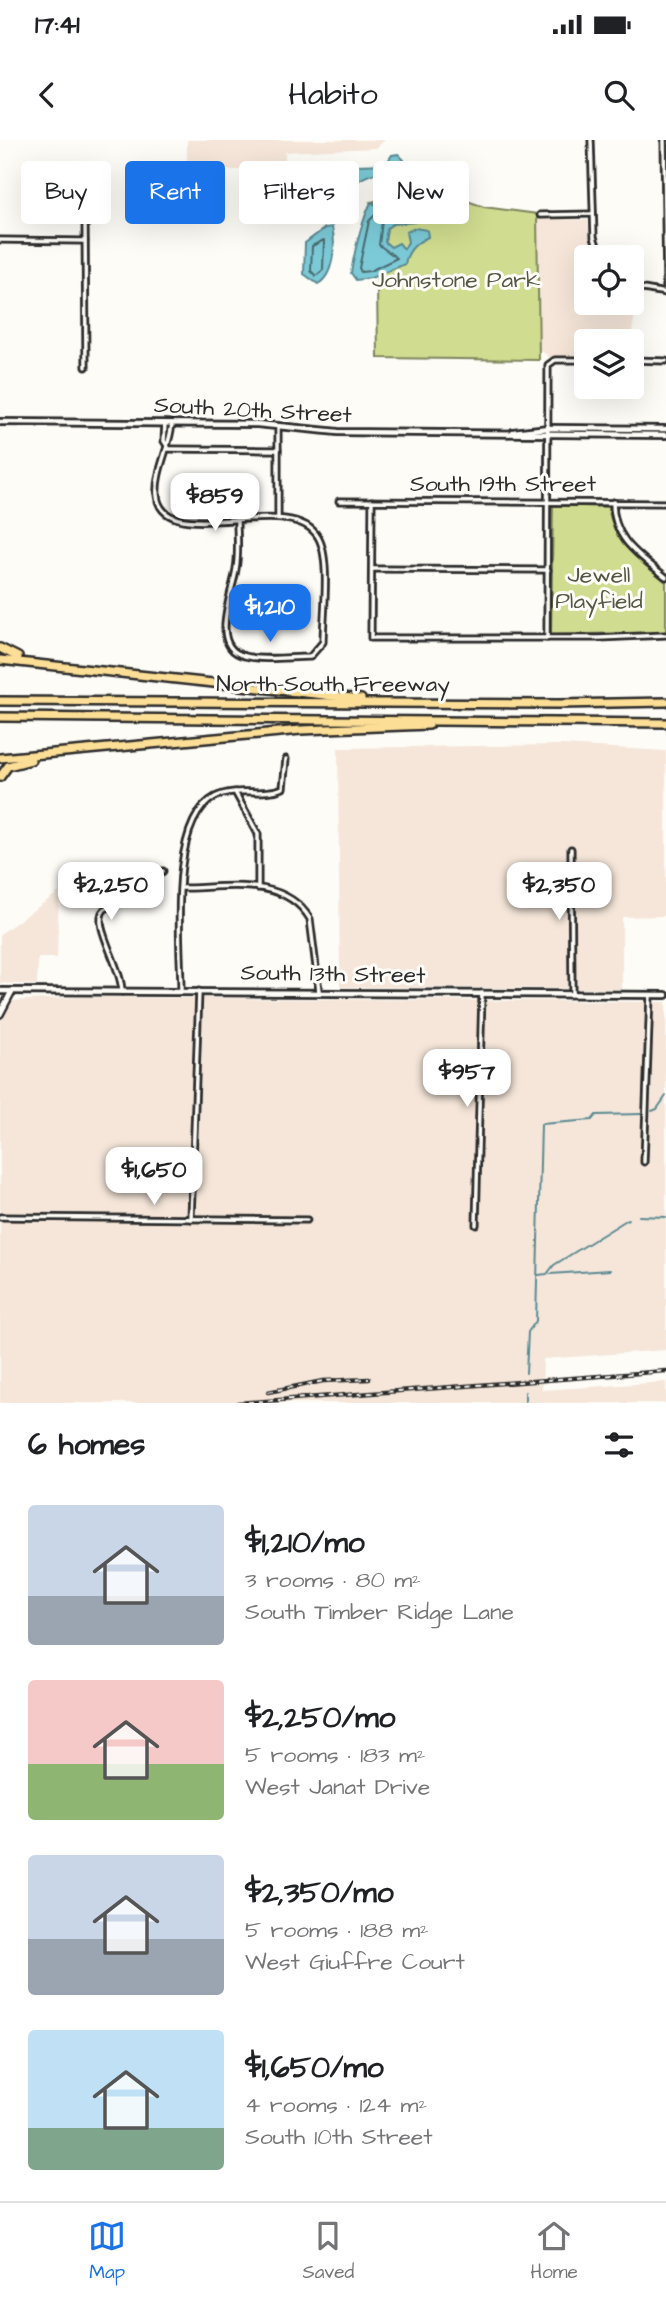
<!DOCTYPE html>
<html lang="en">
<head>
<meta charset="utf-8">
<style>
	:root { --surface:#fff; --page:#f6f6f6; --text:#202124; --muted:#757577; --line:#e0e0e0; --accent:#1a73e8 }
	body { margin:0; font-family:"Architects Daughter",sans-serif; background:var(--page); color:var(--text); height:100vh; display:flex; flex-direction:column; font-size:26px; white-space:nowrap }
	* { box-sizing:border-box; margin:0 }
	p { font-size:23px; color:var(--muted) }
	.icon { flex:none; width:38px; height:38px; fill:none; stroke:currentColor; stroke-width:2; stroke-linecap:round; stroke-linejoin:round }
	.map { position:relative; height:1263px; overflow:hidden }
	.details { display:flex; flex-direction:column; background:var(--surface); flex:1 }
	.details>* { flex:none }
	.hud { position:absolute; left:21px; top:21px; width:625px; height:63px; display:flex; gap:14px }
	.controls { position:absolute; left:574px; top:105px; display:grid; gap:14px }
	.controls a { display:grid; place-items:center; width:70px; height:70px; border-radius:7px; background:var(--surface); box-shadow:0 7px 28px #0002; font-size:35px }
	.price { position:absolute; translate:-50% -60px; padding:0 16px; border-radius:14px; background:#fff; color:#222; font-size:23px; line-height:46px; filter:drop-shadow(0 2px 4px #0008) }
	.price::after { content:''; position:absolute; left:50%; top:42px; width:21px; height:16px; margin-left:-10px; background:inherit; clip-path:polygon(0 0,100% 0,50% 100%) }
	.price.on { background:var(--accent); color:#fff }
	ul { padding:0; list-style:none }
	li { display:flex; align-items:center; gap:21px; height:175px; padding:0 28px }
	li span { display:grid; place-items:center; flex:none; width:196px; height:140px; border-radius:7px; color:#555 }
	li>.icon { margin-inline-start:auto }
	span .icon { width:84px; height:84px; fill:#fffc; stroke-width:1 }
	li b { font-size:30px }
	h2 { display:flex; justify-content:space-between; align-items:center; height:84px; padding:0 28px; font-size:30px }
	.pill { padding:0 24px; border-radius:7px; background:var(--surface); box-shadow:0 7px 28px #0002; font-size:24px; line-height:63px }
	.pill.on { background:var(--accent); color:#fff }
	.status { display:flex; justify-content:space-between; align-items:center; height:49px; padding:0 35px; background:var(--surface); direction:ltr }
	.status svg { height:19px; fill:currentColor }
	header { display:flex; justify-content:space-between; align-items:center; height:91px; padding:0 28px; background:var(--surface); font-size:32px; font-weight:600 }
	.tabs { display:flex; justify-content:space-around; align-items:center; height:98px; border-top:2px solid var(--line); background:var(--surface); font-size:19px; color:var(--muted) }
	.tabs a { display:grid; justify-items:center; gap:4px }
	.tabs .on { color:var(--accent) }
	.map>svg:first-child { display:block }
	.built { fill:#f5e6d9 }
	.green { fill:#d0dc8f; stroke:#7e845d; stroke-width:2 }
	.water { fill:#7bcad7; stroke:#5b8a92; stroke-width:2 }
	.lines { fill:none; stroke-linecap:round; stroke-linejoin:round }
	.shore { stroke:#4b6b70; stroke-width:2 }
	.stream { stroke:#5b8a92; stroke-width:2 }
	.minor-casing { stroke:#2b2b2b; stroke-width:9 }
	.tertiary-casing { stroke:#2b2b2b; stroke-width:10 }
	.secondary-casing { stroke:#2b2b2b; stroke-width:10 }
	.motorway-casing { stroke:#2b2b2b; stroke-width:12 }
	.minor { stroke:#fdfcf7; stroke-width:3.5 }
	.tertiary { stroke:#fdfcf7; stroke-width:4.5 }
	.secondary { stroke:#fdfcf7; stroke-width:5 }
	.motorway { stroke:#fcde96; stroke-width:7 }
	.rail-casing { stroke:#2b2b2b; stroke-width:4.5 }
	.rail { stroke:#fdfcf7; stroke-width:2; stroke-dasharray:5; stroke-linecap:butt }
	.labels { text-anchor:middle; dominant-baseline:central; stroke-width:6; stroke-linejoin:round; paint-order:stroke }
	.park-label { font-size:23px; fill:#545744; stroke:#fdfcf7 }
	.street-label { font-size:23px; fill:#2b2b2b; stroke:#fdfcf7 }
</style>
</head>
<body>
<div class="status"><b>17:41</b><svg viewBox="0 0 49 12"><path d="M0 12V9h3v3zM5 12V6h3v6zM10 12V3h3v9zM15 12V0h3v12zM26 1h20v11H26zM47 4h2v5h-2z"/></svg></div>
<header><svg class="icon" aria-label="back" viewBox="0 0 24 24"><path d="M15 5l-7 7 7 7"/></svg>Habito<svg class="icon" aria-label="search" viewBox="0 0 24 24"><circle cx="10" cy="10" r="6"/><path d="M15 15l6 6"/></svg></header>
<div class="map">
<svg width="666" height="1263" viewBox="0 0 666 1263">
	<rect width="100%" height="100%" fill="#fdfcf7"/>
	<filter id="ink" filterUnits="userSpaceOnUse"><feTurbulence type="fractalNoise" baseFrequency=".0143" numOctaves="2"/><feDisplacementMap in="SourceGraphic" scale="14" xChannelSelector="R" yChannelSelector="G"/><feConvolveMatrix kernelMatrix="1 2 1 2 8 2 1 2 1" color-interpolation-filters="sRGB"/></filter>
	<g filter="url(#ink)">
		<g class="built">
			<polygon points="187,0 385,0 376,8 285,12 285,29 187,31"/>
			<polygon points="537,78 588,80 590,102 597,117 586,117 586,163 632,163 632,150 639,154 630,201 586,201 586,217 550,218 539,209"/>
			<polygon points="562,605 666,611 666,776 622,777 622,849 340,847 338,608"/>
			<polygon points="59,752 57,818 38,818 37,845 0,843 0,794"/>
			<polygon points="82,857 666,862 666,1210 543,1219 542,1250 666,1242 666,1263 0,1263 0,879 10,861"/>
		</g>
		<g class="green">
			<polygon points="412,41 484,67 537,74 539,220 378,218 376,74 380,66 371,62 391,57 412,64"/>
			<path d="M553,365L608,367C615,406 637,417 666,442V492L551,495Z"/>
		</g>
		<g class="water">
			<path d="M398,14L404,20V28L398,35C380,31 370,32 355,43L357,25L386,24L392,15Z"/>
			<path d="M371,62C387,70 387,79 406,70L415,74V82L393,84L387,88L385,102L391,107L399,103L404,109L408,102L406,92L415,88L427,90L428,97C417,102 407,111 405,124L371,138L356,140L351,133C355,108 361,84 371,62Z"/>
			<path d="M332,87C336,104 334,135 318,144L304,134L305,103L325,88Z"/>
		</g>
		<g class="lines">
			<g class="shore">
				<polygon points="376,74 382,81 379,105 397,118 370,131 361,132 359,128 369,81"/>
				<polygon points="324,100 323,130 316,136 311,131 312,106"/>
			</g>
			<g class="stream">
				<polyline points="652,971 657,969 666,956"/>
				<polyline points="639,1076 666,1077"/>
				<polyline points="550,1134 610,1130"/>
				<polyline points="538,1135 547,1134 554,1125 628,1079"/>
				<polyline points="526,1233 528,1192 536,1181 541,984 592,980 596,975 642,974"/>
				<polyline points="525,1263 525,1252"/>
			</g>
			<defs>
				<g id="minor">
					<polyline points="591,0 594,97 601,117"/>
					<polyline points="664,0 666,150"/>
					<polyline points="85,75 86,227"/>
					<polyline points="540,75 593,74"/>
					<polyline points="0,100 85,101"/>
					<polyline points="632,147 666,153"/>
					<polyline points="632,220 666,221"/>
					<polyline points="165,283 164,301 168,307"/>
					<path d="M172,283C170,307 155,332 157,355C162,413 291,350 318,397C331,419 323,475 323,502L310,517C289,517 264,521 245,516C208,508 233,452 236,429C239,413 237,397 237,381"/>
					<polyline points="278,287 278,378"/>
					<polyline points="168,309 278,310"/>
					<polyline points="339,361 666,363"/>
					<polyline points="372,361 371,498 599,498 666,495"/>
					<path d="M613,362C613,400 639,415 666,437"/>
					<polyline points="372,429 548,430"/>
					<polyline points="547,498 548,225 555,220 586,220"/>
					<polyline points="235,652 258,694 258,748"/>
					<polyline points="571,709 572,854"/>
					<path d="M181,748C225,748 284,735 310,779L319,851"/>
					<path d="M181,851C181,804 167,682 215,657C236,646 262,657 283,648L286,619"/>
					<path d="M122,852C122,827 91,783 104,770C112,762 127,758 137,752C147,746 155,739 163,731"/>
					<polyline points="644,1022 650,855"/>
					<polyline points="0,1077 307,1080"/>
					<polyline points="191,1079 199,851"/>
					<polyline points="476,1085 482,853"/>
				</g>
				<g id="tertiary">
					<polyline points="0,282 257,284 338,292 666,295"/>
					<polyline points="513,292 549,288 666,289"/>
					<polyline points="0,851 666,855"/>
				</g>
				<polyline id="secondary" points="0,874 12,851"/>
				<g id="motorway">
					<polyline points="0,508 18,517"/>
					<polyline points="0,520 361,559"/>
					<polyline points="0,561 560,564 666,562"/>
					<polyline points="0,577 666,583"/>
					<polyline points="0,618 301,590 429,585"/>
					<polyline points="0,637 8,626 31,620"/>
				</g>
			</defs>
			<use href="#minor" class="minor-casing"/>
			<use href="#tertiary" class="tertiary-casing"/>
			<use href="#secondary" class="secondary-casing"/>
			<use href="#motorway" class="motorway-casing"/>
			<use href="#minor" class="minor"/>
			<use href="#tertiary" class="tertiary"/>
			<use href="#secondary" class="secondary"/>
			<use href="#motorway" class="motorway"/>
			<defs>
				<g id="rail">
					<polyline points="268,1252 323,1241 369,1239"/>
					<polyline points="238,1263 666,1231"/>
				</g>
			</defs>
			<use href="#rail" class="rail-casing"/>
			<use href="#rail" class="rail"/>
		</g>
	</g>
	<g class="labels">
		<g class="park-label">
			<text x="456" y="140">Johnstone Park</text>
			<text x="599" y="435">Jewell<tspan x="599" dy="26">Playfield</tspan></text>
		</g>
		<g class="street-label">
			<text transform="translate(253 270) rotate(3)">South 20th Street</text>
			<text x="503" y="344">South 19th Street</text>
			<text x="333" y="544">North-South Freeway</text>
			<text transform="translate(333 834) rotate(1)">South 13th Street</text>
		</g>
	</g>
</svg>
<div class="controls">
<a><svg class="icon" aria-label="locate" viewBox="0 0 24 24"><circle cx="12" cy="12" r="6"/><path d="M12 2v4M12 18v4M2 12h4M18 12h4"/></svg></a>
<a><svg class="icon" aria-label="layers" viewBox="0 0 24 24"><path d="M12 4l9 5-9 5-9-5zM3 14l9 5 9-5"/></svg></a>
</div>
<b class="price" style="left:215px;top:393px">$859</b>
<b class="price on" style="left:270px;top:504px">$1,210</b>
<b class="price" style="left:111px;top:782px">$2,250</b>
<b class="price" style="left:559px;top:782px">$2,350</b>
<b class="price" style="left:467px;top:969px">$957</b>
<b class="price" style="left:154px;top:1067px">$1,650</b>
<div class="hud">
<a class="pill">Buy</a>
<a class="pill on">Rent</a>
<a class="pill">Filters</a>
<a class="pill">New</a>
</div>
</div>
<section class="details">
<h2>6 homes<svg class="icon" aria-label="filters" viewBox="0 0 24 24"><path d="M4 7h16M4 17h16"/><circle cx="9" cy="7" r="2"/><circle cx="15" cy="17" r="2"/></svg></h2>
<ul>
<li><span style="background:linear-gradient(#c9d6e8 65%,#9aa5b1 0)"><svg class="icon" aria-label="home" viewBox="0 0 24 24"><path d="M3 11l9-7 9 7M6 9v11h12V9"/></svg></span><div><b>$1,210/mo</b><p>3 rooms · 80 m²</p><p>South Timber Ridge Lane</p></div></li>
<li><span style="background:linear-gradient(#f6c9c9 60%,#8fb573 0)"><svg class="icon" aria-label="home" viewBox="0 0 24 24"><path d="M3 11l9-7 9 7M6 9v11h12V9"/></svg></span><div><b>$2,250/mo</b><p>5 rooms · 183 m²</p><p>West Janat Drive</p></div></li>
<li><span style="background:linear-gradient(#c9d6e8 60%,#9aa5b1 0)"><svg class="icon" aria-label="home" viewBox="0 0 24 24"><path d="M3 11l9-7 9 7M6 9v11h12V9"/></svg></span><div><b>$2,350/mo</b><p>5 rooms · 188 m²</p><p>West Giuffre Court</p></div></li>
<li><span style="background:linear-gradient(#bfe0f5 70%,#7fa58c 0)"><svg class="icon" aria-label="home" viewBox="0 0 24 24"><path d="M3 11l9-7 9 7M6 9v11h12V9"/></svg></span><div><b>$1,650/mo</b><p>4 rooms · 124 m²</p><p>South 10th Street</p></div></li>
</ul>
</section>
<nav class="tabs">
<a class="on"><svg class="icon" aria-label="map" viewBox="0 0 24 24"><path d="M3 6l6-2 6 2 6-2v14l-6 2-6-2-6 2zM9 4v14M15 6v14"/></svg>Map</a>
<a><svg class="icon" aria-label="saved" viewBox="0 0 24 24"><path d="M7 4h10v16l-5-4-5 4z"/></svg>Saved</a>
<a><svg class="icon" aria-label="home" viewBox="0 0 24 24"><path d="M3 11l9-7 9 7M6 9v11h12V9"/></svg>Home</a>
</nav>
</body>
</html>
